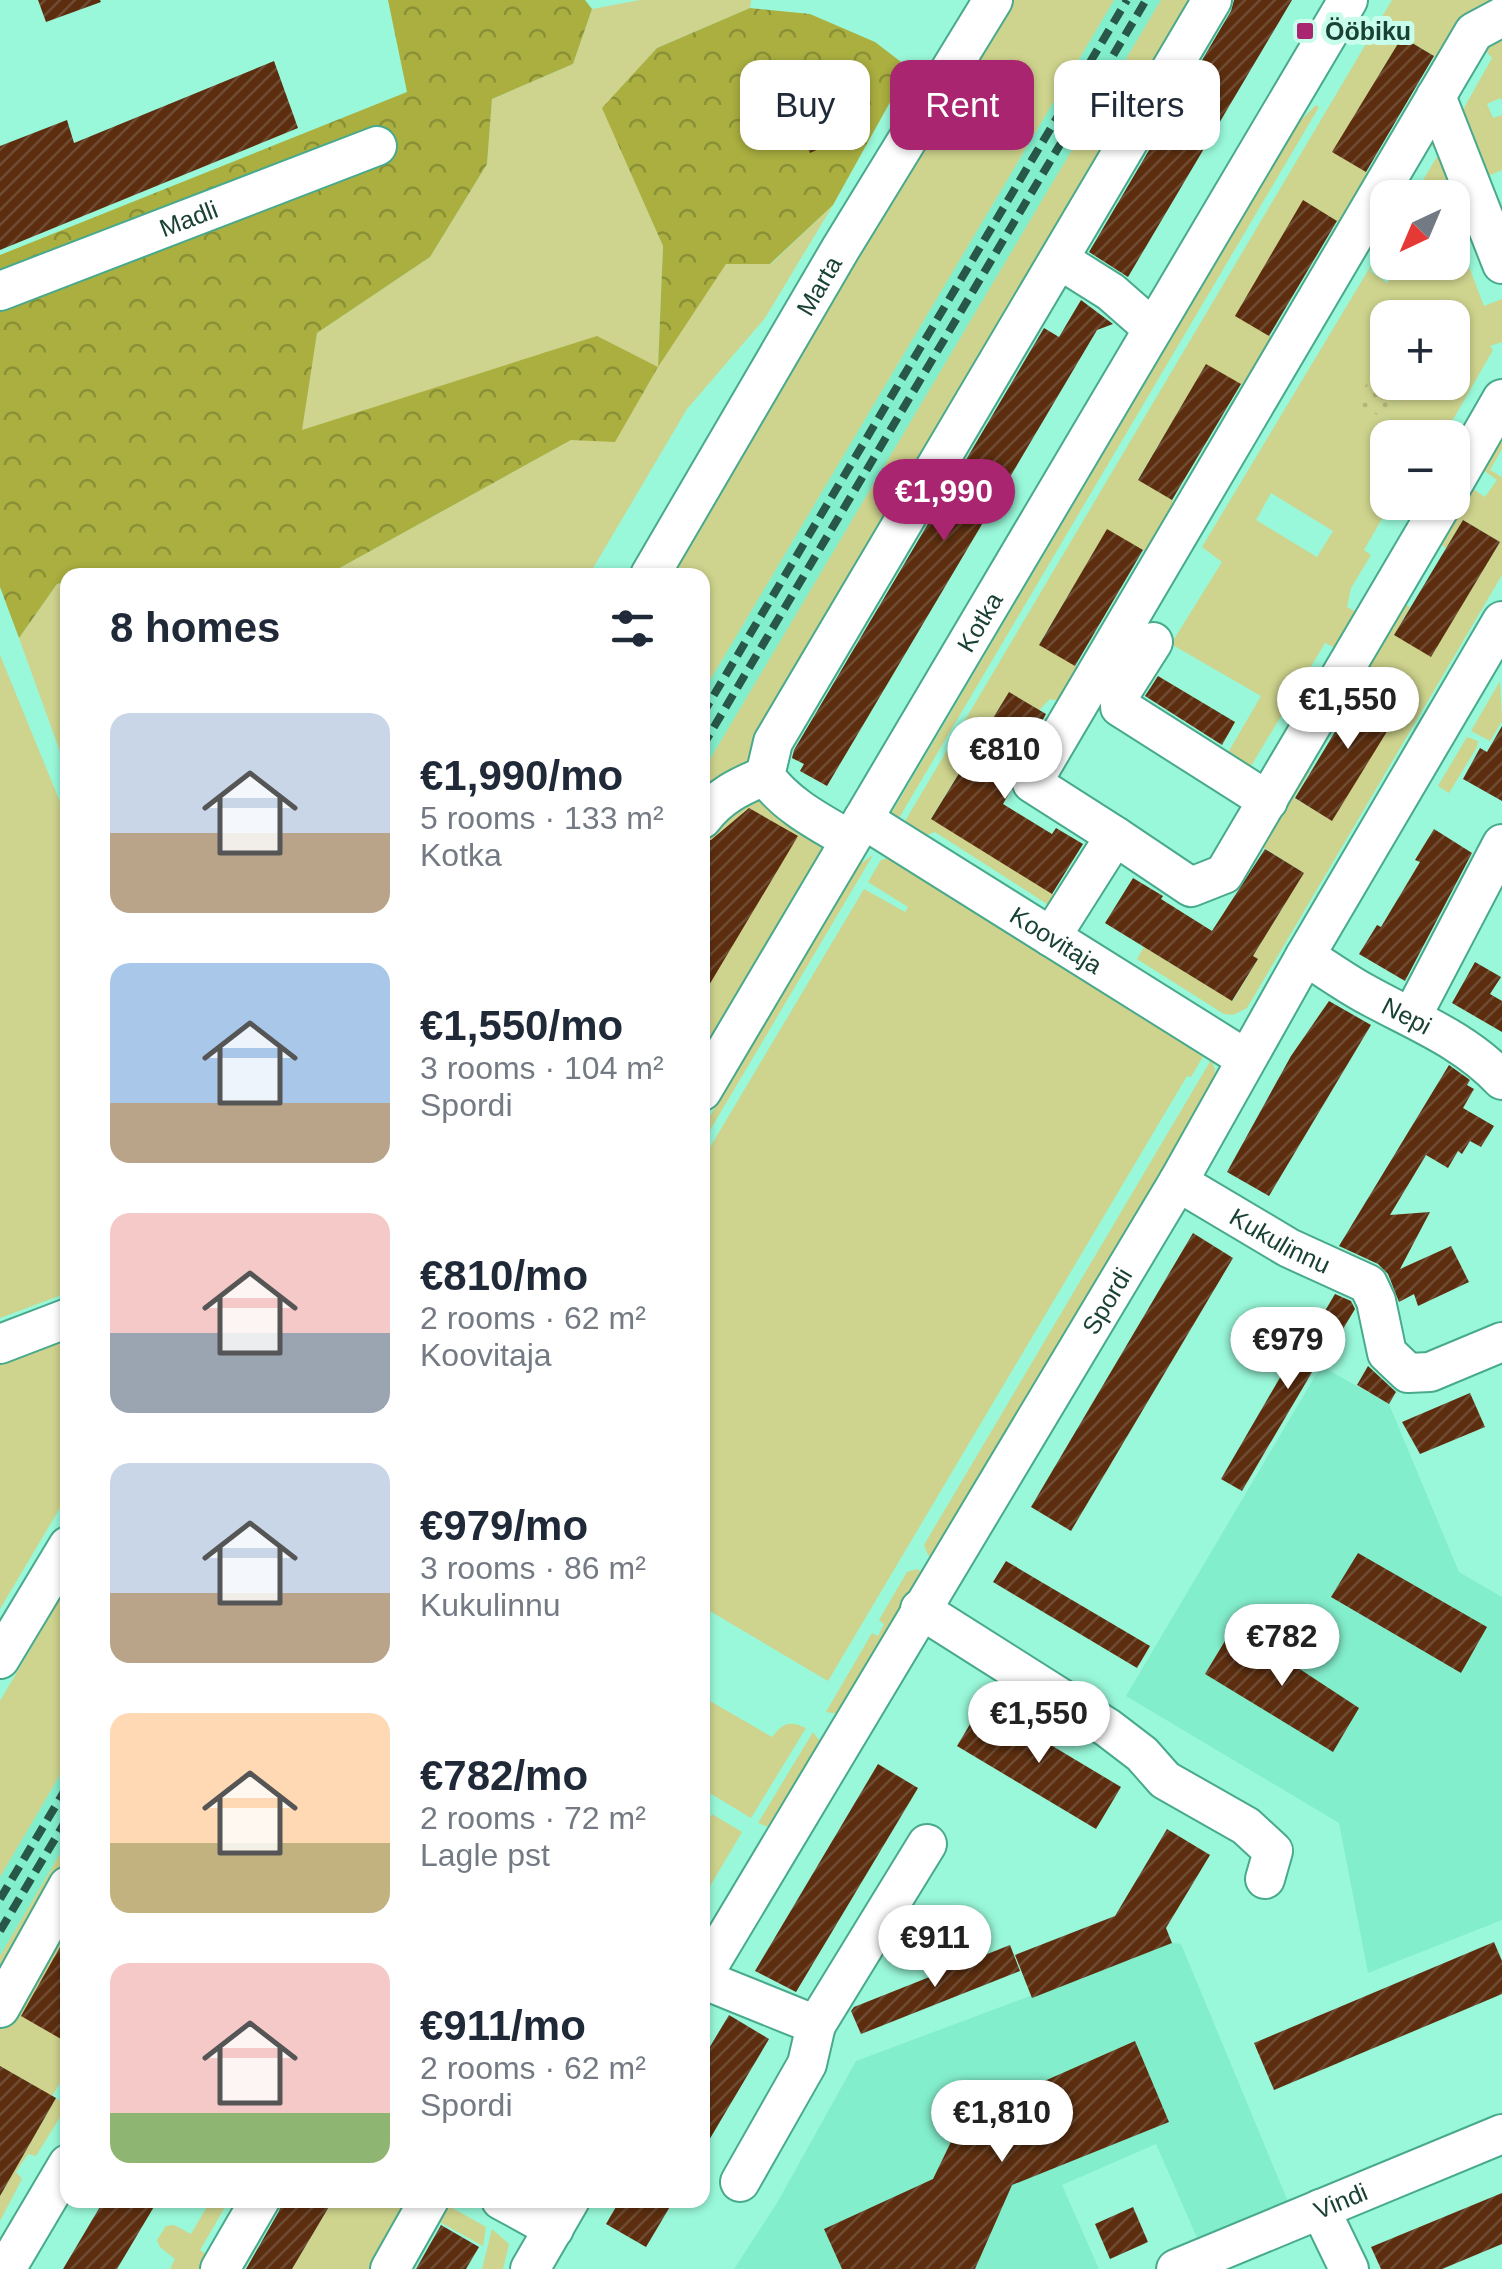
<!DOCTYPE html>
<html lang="en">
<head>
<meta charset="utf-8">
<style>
	:root { --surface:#fff; --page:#f2f2f3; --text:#1f2937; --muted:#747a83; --accent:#a92570 }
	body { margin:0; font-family:Arial,sans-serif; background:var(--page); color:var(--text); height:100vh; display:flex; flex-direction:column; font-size:38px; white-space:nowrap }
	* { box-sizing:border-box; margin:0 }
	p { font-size:32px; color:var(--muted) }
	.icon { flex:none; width:55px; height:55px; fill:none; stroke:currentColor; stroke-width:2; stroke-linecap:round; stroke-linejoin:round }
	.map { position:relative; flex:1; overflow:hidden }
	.details { position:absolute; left:60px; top:568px; width:650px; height:1640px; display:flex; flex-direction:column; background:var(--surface); border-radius:20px; box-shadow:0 2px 8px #0004 }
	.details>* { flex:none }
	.guide { position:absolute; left:740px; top:60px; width:610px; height:90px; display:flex; gap:20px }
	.needle { width:65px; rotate:224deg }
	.buttons { position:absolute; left:1370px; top:180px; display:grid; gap:20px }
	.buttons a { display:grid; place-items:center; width:100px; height:100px; border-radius:20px; background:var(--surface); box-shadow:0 2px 8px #0004; font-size:50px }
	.price { position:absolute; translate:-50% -85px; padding:0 22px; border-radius:35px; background:#fff; color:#222; font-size:32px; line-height:65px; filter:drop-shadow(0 2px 5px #0008) }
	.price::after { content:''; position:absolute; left:50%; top:60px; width:30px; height:22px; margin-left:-15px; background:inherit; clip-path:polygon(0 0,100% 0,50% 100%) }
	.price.active { background:var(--accent); color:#fff }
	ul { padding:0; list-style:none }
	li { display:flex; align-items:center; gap:30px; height:250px; padding:0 50px }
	li span { display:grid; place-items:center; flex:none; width:280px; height:200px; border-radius:20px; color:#555 }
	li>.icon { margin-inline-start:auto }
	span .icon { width:120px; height:120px; fill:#fffc; stroke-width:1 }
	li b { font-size:42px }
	h2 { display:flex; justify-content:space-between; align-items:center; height:120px; padding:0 50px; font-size:42px }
	.pill { padding:0 35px; border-radius:20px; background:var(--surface); box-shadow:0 2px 8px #0004; font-size:35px; line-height:90px }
	.pill.active { background:var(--accent); color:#fff }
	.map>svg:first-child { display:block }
	.built { fill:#83eecc }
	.grass { fill:#ced38d; fill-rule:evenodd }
	.forest { fill:url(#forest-crowns) }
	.park { fill:url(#park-dots) }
	.building { fill:url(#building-hatch) }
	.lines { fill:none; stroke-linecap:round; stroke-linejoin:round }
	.minor-casing { stroke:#48a98d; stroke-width:42 }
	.minor { stroke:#fff; stroke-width:38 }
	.rail { stroke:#285748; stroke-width:8; stroke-dasharray:15 8; stroke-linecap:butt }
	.poi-dot { fill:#a92570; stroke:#c7fdea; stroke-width:4 }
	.labels { text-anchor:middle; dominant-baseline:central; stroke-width:10; stroke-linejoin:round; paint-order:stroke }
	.poi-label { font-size:25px; font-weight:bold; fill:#194135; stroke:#c7fdea; text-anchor:start }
	.street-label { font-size:25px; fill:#194135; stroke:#c7fdea }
</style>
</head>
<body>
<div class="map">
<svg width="1502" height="2269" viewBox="0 0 1502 2269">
	<defs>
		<pattern id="forest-crowns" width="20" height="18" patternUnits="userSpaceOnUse" patternTransform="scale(2.5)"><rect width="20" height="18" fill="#aaaf40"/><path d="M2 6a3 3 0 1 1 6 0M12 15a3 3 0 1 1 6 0" fill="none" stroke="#8a9036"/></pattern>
		<pattern id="park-dots" width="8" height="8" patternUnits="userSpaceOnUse" patternTransform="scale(2.5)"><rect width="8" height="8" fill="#ced38d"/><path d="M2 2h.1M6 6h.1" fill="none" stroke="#b0b67a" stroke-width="1.8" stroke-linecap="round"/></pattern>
		<pattern id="building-hatch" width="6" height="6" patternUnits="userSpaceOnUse" patternTransform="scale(2.5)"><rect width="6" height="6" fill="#5c2e0f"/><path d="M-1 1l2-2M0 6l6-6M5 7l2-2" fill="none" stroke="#6f4c33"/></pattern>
	</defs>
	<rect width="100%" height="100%" fill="#99f8d9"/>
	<g class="built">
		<polygon points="1114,0 1161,0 703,771 703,692"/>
		<polygon points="1321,1366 1389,1404 1459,1572 1502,1597 1502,1920 1368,1973 1339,1823 1126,1696"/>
		<polygon points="67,1763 67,1842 0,1956 0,1877"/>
		<polygon points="1172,1943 1181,1944 1289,2204 1198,2240 1156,2144 1062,2185 1099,2269 734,2269 777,2203 856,2061"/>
	</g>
	<g class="grass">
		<polygon points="640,0 751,0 750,8 657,48 603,108 663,246 658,365 726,263 771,264 833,205 765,318 687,409 589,575 327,575 571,440 658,368 301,431 317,333 430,257 487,164 492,99 573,64 592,9"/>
		<polygon points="1010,0 1114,0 703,692 702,575 669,575"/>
		<polygon points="1161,0 1203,0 752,772 817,837 822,852 703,1048 703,771"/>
		<polygon points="1392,0 1494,0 1499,14 1439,59 1402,37 1333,152 1370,174 1342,224 1303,201 1236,315 1275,339 1245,387 1206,365 1138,479 1177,503 1146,552 1107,530 1039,644 1078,667 1094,642 1069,703 1050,699 1039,710 1009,692 931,818 1058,897 1058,911 935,832 911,841 898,833"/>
		<polygon points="1502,30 1502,101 1500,98 1487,104 1493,118 1502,115 1502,170 1486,177 1459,117 1492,58 1481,45"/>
		<polygon points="1316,105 1319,107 899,818 891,826 891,814 1300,121"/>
		<polygon points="1438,130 1451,184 1439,189 1442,197 1412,198 1440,152 1430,145"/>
		<path d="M1453,225L1484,306L1502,299V342L1490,346L1493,350L1443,437L1388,438V502L1391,503L1364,550L1371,555L1351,588L1347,607L1370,619L1346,653L1325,643L1245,776L1222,763L1261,696L1171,644L1222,562L1202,547L1387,239V249L1384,248L1370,271L1387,283L1400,263L1452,262ZM1388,318H1452V382L1407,383L1386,420L1357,403L1388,347ZM1271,493L1333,531L1317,557L1256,520Z"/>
		<polygon points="1496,437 1502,440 1502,449 1490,470 1502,477 1502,575 1247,1008 1233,1015 1224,1014 1137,959 1144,947 1233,1001 1258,959 1253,956 1304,873 1258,844 1301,766 1310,771 1294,798 1332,820 1401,707 1364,684 1348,710 1338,704 1402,602 1410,607 1394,635 1431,656 1500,542 1463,520 1446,548 1437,542 1467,485 1485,497 1497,480 1483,470 1481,464"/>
		<polygon points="67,582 67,771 19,638 57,584"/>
		<polygon points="0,655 67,819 67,1293 0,1318"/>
		<polygon points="1500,681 1502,721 1490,741 1471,731"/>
		<polygon points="1467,737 1478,741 1477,747 1449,793 1438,786"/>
		<polygon points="873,855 703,1142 703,1128 860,864"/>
		<polygon points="888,858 1204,1055 1191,1077 1187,1076 828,1681 703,1607 703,1159 864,889 905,912 908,907 868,882 881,860"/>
		<polygon points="1211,1060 1215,1069 1215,1087 937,1562 928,1555 924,1545"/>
		<polygon points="67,1335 67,1496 0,1609 0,1362"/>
		<polygon points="917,1569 929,1576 839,1714 826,1712 872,1633 878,1636 884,1624 879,1620 907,1572"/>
		<polygon points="67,1587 67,1763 0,1877 0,1701"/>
		<path d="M703,1697L772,1737C783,1723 789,1720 806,1728L751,1818L703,1789Z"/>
		<polygon points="813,1732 822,1744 771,1828 758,1823"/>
		<polygon points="712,1814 742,1832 703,1898 703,1831"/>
		<polygon points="67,1842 67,2077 64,2077 52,2096 0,2066 0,1956"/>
		<polygon points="56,2098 63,2103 65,2109 36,2156 28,2154 16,2172 22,2179 0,2221 0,2196"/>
		<polygon points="211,2200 229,2200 200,2250 209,2256 201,2269 170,2269 175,2259 160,2247 157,2240 166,2226 174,2225 191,2234"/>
		<polygon points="333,2200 424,2200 383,2269 292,2269"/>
		<polygon points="440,2201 486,2227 483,2246 431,2217"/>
		<polygon points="492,2229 509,2244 503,2269 482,2269"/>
	</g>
	<polygon class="forest" points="388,0 585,0 592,9 573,64 492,99 487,164 430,257 317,333 302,430 597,336 658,367 663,246 602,108 657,48 750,8 810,14 875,42 909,68 833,205 770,264 726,264 658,367 615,442 571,440 327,575 68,575 67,582 57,584 19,638 0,587 0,255 407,92"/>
	<polygon class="park" points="1387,347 1388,382 1407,383 1386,420 1356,403"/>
	<g class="building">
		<polygon points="38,0 100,0 101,2 46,22"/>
		<polygon points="1234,0 1292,0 1128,277 1089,252 1231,11"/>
		<polygon points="1402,37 1434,56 1366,172 1332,152"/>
		<polygon points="274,61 298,128 0,250 0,146 67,120 74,143"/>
		<polygon points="829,102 846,136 810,153 794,118"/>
		<polygon points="1303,200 1337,221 1269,336 1235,316"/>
		<polygon points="1081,300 1113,324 1097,330 827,786 800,771 804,764 792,758 794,750 1044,328 1059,337"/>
		<polygon points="1206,364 1241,384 1172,500 1138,480"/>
		<polygon points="1463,520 1500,542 1431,657 1394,635"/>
		<polygon points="1107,529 1143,550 1075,666 1039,645"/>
		<polygon points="1158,676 1235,722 1222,745 1145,696"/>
		<polygon points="1364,684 1402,707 1332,821 1295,798"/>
		<polygon points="1009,692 1046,714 1013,772 1011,790 1003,804 1052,834 1056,828 1083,844 1052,894 931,819"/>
		<polygon points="1502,726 1502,801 1463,779 1480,748 1487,752"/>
		<polygon points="749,808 798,836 702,997 702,841 711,840"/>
		<polygon points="1434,829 1472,853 1405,981 1359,954 1377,925 1381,927 1420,862 1415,860"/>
		<polygon points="1265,849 1304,873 1253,956 1258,959 1232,1001 1105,923 1133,878 1163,896 1161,899 1212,931"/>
		<polygon points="1475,962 1501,977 1490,994 1502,1001 1502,1032 1452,1003"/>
		<polygon points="1329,1001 1371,1025 1269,1196 1227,1172 1291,1056"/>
		<polygon points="1449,1065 1470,1080 1467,1085 1474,1089 1463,1108 1494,1126 1481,1147 1470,1141 1462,1154 1458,1151 1448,1168 1426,1155 1390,1215 1430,1212 1400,1269 1451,1246 1469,1282 1418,1306 1414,1294 1399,1302 1388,1274 1378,1264 1339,1246"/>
		<polygon points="1193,1233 1233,1258 1071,1531 1031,1507"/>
		<polygon points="1335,1294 1351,1301 1355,1309 1322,1364 1318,1362 1242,1491 1221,1479 1292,1357 1296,1360"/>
		<polygon points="1368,1366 1396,1392 1389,1404 1357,1385"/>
		<polygon points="1470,1393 1485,1427 1420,1454 1402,1422"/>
		<polygon points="1358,1553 1487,1627 1461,1673 1331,1597"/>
		<polygon points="1006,1561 1150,1646 1137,1668 993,1582"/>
		<polygon points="1234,1626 1359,1708 1333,1752 1205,1674"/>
		<polygon points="982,1704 1121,1787 1096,1829 957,1746"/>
		<polygon points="878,1764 918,1788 796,1992 755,1971"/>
		<polygon points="1167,1829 1210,1855 1166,1928 1172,1943 1032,1998 1015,1955 1115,1916"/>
		<polygon points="68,1933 68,2043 21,2016"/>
		<polygon points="1494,1942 1502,1961 1502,1994 1274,2090 1254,2043"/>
		<polygon points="1010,1945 1020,1971 861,2034 851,2011 854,2007"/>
		<polygon points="729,2015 769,2039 702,2152 702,2060"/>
		<polygon points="1135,2041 1169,2122 1012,2185 975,2269 842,2269 824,2229 933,2179 963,2117"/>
		<polygon points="0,2066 56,2098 0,2196"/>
		<polygon points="1502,2193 1502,2244 1442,2269 1381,2269 1371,2247"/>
		<polygon points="104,2200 158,2200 117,2269 63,2269"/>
		<polygon points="282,2200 333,2200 292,2269 246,2269 279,2211"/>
		<polygon points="620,2200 674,2200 646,2247 606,2224"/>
		<polygon points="1133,2207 1148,2242 1110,2259 1095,2224"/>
		<polygon points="441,2225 479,2247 466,2269 416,2269"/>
	</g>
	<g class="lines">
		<defs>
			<g id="minor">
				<polyline points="1436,96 1502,264"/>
				<polyline points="1060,260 1111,292 1153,329"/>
				<path id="s1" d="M0,291L377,146"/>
				<polyline points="1452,486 1502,399"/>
				<path id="s2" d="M650,575L841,248L993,0"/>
				<polyline points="1153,642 1120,694 1120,707 1268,801"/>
				<path d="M702,819C719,796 740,786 765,776"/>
				<path id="s3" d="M863,819L1246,1059"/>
				<polyline points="1115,836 1191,887 1224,874 1443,502"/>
				<path d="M850,840C819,822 787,806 765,776L773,742L1212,0"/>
				<polyline points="1051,937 1115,836 1032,783 1474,32 1502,17"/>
				<path id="s4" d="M1305,956C1325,968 1344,982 1364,993C1412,1020 1464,1039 1502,1080"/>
				<polyline points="1412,1016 1502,844"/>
				<path id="s5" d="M702,1091L1348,0"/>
				<path id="s6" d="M1178,1182L1289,1248L1368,1284L1376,1301L1387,1353L1408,1373L1430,1372L1502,1342"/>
				<polyline points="0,1344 68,1318"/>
				<polyline points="920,1609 1108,1728 1142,1754 1165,1780 1246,1826 1273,1851 1265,1879"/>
				<polyline points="0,1659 68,1546"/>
				<path id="s7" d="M702,1977L1178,1182L1305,956L1502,621"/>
				<polyline points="702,1979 816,2025 807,2064 740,2182"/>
				<polyline points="0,2008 68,1886"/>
				<polyline points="816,2025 927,1844"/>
				<polyline points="501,2200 554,2229"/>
				<polyline points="1320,2209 1349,2269"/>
				<polyline points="6,2269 68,2164"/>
				<polyline points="220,2269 260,2200"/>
				<polyline points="390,2269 429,2200"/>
				<polyline points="530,2269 570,2200"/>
				<path id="s8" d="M1176,2269L1502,2134"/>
			</g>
		</defs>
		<use href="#minor" class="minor-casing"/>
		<use href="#minor" class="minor"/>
		<g class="rail">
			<polyline points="702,715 1127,0"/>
			<polyline points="702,747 1146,0"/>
			<polyline points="0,1899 68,1785"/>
			<polyline points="0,1931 68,1817"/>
		</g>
	</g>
	<rect class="poi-dot" x="1295" y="21" width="20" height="20" rx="5"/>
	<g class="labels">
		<g class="poi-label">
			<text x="1325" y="31">Ööbiku</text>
		</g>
		<g class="street-label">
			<text stroke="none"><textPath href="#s1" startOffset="202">Madli</textPath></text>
			<text stroke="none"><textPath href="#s2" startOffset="335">Marta</textPath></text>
			<text stroke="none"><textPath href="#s5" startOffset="545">Kotka</textPath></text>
			<text stroke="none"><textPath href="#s3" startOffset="228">Koovitaja</textPath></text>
			<text stroke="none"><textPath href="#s4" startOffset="118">Nepi</textPath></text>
			<text stroke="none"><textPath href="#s6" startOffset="118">Kukulinnu</textPath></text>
			<text stroke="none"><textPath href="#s7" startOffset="788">Spordi</textPath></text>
			<text stroke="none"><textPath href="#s8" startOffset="178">Vindi</textPath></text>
		</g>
	</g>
</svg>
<div class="buttons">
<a><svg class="needle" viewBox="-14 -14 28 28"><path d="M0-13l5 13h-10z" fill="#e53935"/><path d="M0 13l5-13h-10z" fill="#747a83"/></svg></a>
<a>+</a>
<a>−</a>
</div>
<b class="price active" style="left:944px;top:544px">€1,990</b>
<b class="price" style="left:1348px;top:752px">€1,550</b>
<b class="price" style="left:1005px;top:802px">€810</b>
<b class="price" style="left:1288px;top:1392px">€979</b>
<b class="price" style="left:1282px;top:1689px">€782</b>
<b class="price" style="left:1039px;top:1766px">€1,550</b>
<b class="price" style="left:935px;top:1990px">€911</b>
<b class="price" style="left:1002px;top:2165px">€1,810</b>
<div class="guide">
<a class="pill">Buy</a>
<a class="pill active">Rent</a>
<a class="pill">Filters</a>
</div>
<section class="details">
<h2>8 homes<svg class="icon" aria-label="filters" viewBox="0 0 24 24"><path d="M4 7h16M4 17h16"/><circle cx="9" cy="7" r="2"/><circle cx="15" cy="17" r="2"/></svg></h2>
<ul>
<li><span style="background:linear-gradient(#c9d6e8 60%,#b9a48a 0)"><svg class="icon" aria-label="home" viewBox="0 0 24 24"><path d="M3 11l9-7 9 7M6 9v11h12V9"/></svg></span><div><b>€1,990/mo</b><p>5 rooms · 133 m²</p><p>Kotka</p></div></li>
<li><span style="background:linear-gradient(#a9c7e8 70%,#b9a48a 0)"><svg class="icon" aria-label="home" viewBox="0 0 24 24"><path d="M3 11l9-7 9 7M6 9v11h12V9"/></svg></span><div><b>€1,550/mo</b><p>3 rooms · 104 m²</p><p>Spordi</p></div></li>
<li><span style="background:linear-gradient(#f6c9c9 60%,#9aa5b1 0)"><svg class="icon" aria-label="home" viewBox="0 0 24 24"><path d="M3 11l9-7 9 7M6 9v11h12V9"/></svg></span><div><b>€810/mo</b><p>2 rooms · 62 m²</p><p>Koovitaja</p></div></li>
<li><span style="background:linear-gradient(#c9d6e8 65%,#b9a48a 0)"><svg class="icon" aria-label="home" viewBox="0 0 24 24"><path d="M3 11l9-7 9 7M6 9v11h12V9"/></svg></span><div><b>€979/mo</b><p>3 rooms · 86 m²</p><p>Kukulinnu</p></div></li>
<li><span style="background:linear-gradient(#ffd9b3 65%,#c2b280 0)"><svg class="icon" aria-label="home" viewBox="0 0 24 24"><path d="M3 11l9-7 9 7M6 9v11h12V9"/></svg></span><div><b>€782/mo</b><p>2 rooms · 72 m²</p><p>Lagle pst</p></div></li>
<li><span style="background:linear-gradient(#f6c9c9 75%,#8fb573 0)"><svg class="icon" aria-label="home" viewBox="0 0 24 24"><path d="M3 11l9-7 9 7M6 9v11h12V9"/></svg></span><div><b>€911/mo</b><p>2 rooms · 62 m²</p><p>Spordi</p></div></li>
</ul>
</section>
</div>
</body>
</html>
